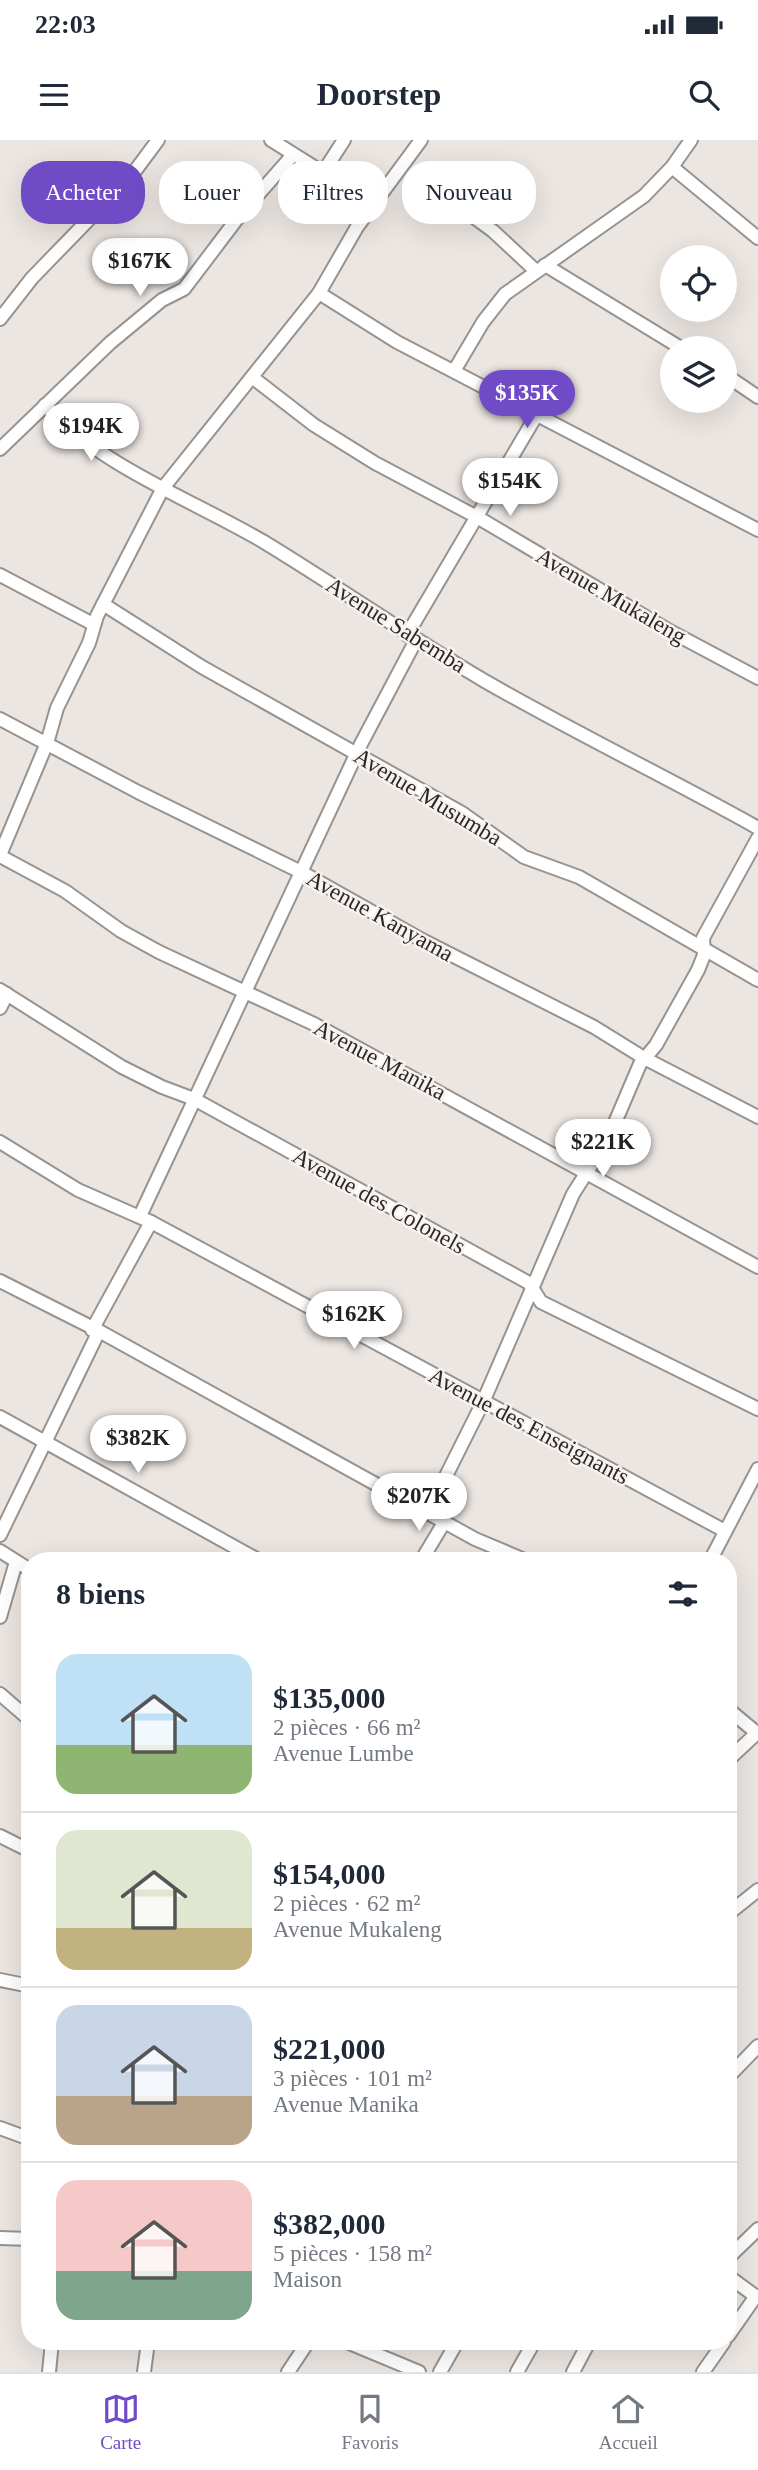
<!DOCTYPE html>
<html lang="fr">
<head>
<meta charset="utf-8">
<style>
	:root { --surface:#fff; --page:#f6f6f7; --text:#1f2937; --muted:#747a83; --line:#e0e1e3; --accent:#6f4cc5 }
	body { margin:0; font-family:"Times New Roman",serif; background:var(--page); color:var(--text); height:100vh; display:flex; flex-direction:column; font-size:26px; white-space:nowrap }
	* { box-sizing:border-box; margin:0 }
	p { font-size:23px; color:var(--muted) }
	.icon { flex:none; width:38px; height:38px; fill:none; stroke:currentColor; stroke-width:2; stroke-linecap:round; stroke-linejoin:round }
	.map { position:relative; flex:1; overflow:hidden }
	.sheet { position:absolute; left:21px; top:1412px; width:716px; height:798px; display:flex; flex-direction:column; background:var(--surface); border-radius:28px; box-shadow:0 7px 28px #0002 }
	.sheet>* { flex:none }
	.banner { position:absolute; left:21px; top:21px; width:718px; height:63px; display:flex; gap:14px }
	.fabs { position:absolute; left:660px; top:105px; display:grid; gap:14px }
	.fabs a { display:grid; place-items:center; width:77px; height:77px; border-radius:50%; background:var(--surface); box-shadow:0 7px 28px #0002; font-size:35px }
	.price { position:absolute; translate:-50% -60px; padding:0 16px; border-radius:24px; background:#fff; color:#222; font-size:23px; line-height:46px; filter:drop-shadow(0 2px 4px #0008) }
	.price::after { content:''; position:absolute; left:50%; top:42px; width:21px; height:16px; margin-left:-10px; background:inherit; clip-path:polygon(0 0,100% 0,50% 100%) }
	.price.active { background:var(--accent); color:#fff }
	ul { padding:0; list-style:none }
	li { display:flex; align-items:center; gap:21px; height:175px; padding:0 35px }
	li+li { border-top:2px solid var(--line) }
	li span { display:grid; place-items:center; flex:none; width:196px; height:140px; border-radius:21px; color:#555 }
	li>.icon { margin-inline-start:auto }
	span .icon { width:84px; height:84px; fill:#fffc; stroke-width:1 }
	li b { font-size:30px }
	h2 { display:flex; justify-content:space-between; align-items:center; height:84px; padding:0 35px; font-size:30px }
	.pill { padding:0 24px; border-radius:28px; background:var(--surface); box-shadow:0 7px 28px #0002; font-size:24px; line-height:63px }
	.pill.active { background:var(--accent); color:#fff }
	.status { display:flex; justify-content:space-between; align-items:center; height:49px; padding:0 35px; background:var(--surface); direction:ltr }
	.status svg { height:19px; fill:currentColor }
	header { display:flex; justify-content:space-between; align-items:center; height:91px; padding:0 35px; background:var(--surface); font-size:32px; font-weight:800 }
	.menu { display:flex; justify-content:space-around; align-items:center; height:98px; border-top:2px solid var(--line); background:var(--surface); font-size:19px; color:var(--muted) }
	.menu a { display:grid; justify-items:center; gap:4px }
	.menu .active { color:var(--accent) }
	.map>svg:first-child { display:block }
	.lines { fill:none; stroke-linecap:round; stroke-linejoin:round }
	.minor-casing { stroke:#98938f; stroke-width:16 }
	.minor { stroke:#fff; stroke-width:12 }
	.labels { text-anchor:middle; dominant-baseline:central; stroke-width:5; stroke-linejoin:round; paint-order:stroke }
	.street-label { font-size:23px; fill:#2b2827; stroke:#f9f3f0 }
</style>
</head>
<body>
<div class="status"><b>22:03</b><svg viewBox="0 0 49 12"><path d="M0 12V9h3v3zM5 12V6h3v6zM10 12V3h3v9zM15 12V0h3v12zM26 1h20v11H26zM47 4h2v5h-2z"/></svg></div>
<header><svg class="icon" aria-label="menu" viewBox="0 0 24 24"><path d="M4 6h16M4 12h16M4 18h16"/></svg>Doorstep<svg class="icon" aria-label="search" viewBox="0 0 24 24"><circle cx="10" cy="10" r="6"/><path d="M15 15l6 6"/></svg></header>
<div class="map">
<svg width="758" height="2232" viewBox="0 0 758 2232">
	<rect width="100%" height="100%" fill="#ece6e2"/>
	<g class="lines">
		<defs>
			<g id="minor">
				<polyline points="271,0 373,64"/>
				<polyline points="672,27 758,98"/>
				<polyline points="322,34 344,0"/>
				<polyline points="441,53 493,91 536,131"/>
				<polyline points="545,125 681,208"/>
				<polyline points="319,153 397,202 758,390"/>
				<polyline points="0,179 32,138 132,35 158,0"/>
				<polyline points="454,231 483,182 505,154 644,56 672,27 691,0"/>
				<polyline points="724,234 758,257"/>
				<polyline points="252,237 314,285 375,323 477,377 666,489 758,538"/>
				<path d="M45,265C101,327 193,360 264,402C338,447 408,496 483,540C573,592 667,637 758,688"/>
				<polyline points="0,309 110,203 162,160 184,149 240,75 292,16"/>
				<polyline points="0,435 93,484"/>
				<polyline points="103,464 202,527 462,673 524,717 579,737 758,840"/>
				<polyline points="407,495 536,276"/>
				<polyline points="0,579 138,652 303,733 422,800 594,887 644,918 758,977"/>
				<polyline points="0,715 47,603 57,568 89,503 97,476 163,348 319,153 357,87 421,0"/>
				<polyline points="0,716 65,751 121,791 159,812 314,884 758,1127"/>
				<polyline points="0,850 122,927 162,947 194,959 529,1143 541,1162 758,1269"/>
				<polyline points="0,868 7,854"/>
				<polyline points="0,1002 78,1050 151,1082 725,1391"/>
				<polyline points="140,1076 361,604 416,500"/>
				<polyline points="0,1141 99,1191 475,1399 527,1421"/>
				<polyline points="92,1190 151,1082"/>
				<polyline points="0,1277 260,1421"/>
				<polyline points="428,1372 483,1262 573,1054 608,999 640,924 656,905 698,830 704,815 703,798 758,698"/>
				<polyline points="0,1395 99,1191"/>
				<polyline points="0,1411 30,1430"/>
				<polyline points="421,1421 445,1381"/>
				<polyline points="710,1421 758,1329"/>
				<polyline points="0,1477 16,1422"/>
				<polyline points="0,1554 30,1580"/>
				<polyline points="728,1569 758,1594"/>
				<polyline points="728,1620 758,1592"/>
				<polyline points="0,1696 30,1711"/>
				<polyline points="728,1774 758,1750"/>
				<polyline points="0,1840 30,1846"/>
				<polyline points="728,1937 758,1906"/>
				<polyline points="0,1988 30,1999"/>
				<polyline points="0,2098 30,2099"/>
				<polyline points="728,2118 758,2089"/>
				<polyline points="728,2136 758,2158"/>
				<polyline points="728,2196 756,2156"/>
				<polyline points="347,2202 419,2232"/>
				<polyline points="49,2232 52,2202"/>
				<polyline points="144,2232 148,2202"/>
				<polyline points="288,2232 308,2202"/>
				<polyline points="440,2232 457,2202"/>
				<polyline points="517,2232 534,2202"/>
				<polyline points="573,2232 589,2202"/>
				<polyline points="703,2232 724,2202"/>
			</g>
		</defs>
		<use href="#minor" class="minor-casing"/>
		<use href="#minor" class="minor"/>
	</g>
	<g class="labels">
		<g class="street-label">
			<text transform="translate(611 456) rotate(30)">Avenue Mukaleng</text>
			<text transform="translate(396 485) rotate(32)">Avenue Sabemba</text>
			<text transform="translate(428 657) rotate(31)">Avenue Musumba</text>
			<text transform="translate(380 776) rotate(29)">Avenue Kanyama</text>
			<text transform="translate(380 920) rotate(28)">Avenue Manika</text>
			<text transform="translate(379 1061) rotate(29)">Avenue des Colonels</text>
			<text transform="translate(529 1286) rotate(28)">Avenue des Enseignants</text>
		</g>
	</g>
</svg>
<div class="fabs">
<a><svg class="icon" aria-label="locate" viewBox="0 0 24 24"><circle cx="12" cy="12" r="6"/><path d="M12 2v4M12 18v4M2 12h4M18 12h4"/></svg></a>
<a><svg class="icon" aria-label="layers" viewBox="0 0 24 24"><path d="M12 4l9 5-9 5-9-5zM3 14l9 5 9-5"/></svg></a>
</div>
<b class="price" style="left:140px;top:158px">$167K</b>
<b class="price active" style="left:527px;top:290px">$135K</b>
<b class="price" style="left:91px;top:323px">$194K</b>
<b class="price" style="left:510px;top:378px">$154K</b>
<b class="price" style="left:603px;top:1039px">$221K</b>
<b class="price" style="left:354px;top:1211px">$162K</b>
<b class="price" style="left:138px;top:1335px">$382K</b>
<b class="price" style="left:419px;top:1393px">$207K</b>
<div class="banner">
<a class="pill active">Acheter</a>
<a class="pill">Louer</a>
<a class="pill">Filtres</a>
<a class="pill">Nouveau</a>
</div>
<section class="sheet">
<h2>8 biens<svg class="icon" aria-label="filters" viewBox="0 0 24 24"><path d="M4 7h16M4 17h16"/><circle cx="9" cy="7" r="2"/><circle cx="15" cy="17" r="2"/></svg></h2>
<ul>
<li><span style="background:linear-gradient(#bfe0f5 65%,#8fb573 0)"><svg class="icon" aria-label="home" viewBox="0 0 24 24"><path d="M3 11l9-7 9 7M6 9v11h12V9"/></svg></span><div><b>$135,000</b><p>2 pièces · 66 m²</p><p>Avenue Lumbe</p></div></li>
<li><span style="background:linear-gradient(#dfe7d0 70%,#c2b280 0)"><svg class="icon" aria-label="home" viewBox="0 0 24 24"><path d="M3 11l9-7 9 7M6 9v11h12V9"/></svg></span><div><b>$154,000</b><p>2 pièces · 62 m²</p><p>Avenue Mukaleng</p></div></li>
<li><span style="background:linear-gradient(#c9d6e8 65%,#b9a48a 0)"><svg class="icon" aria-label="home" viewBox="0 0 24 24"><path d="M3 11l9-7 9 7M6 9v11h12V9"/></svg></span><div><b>$221,000</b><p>3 pièces · 101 m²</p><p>Avenue Manika</p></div></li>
<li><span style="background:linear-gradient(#f6c9c9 65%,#7fa58c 0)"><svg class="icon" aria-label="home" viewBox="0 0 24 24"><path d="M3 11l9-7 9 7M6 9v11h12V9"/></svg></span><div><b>$382,000</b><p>5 pièces · 158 m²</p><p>Maison</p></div></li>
</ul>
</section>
</div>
<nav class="menu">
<a class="active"><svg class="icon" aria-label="map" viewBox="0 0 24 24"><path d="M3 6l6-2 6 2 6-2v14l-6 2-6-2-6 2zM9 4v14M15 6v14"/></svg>Carte</a>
<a><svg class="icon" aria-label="saved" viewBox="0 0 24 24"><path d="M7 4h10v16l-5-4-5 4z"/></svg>Favoris</a>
<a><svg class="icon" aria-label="home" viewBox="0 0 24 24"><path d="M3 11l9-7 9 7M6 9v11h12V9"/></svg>Accueil</a>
</nav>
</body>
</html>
